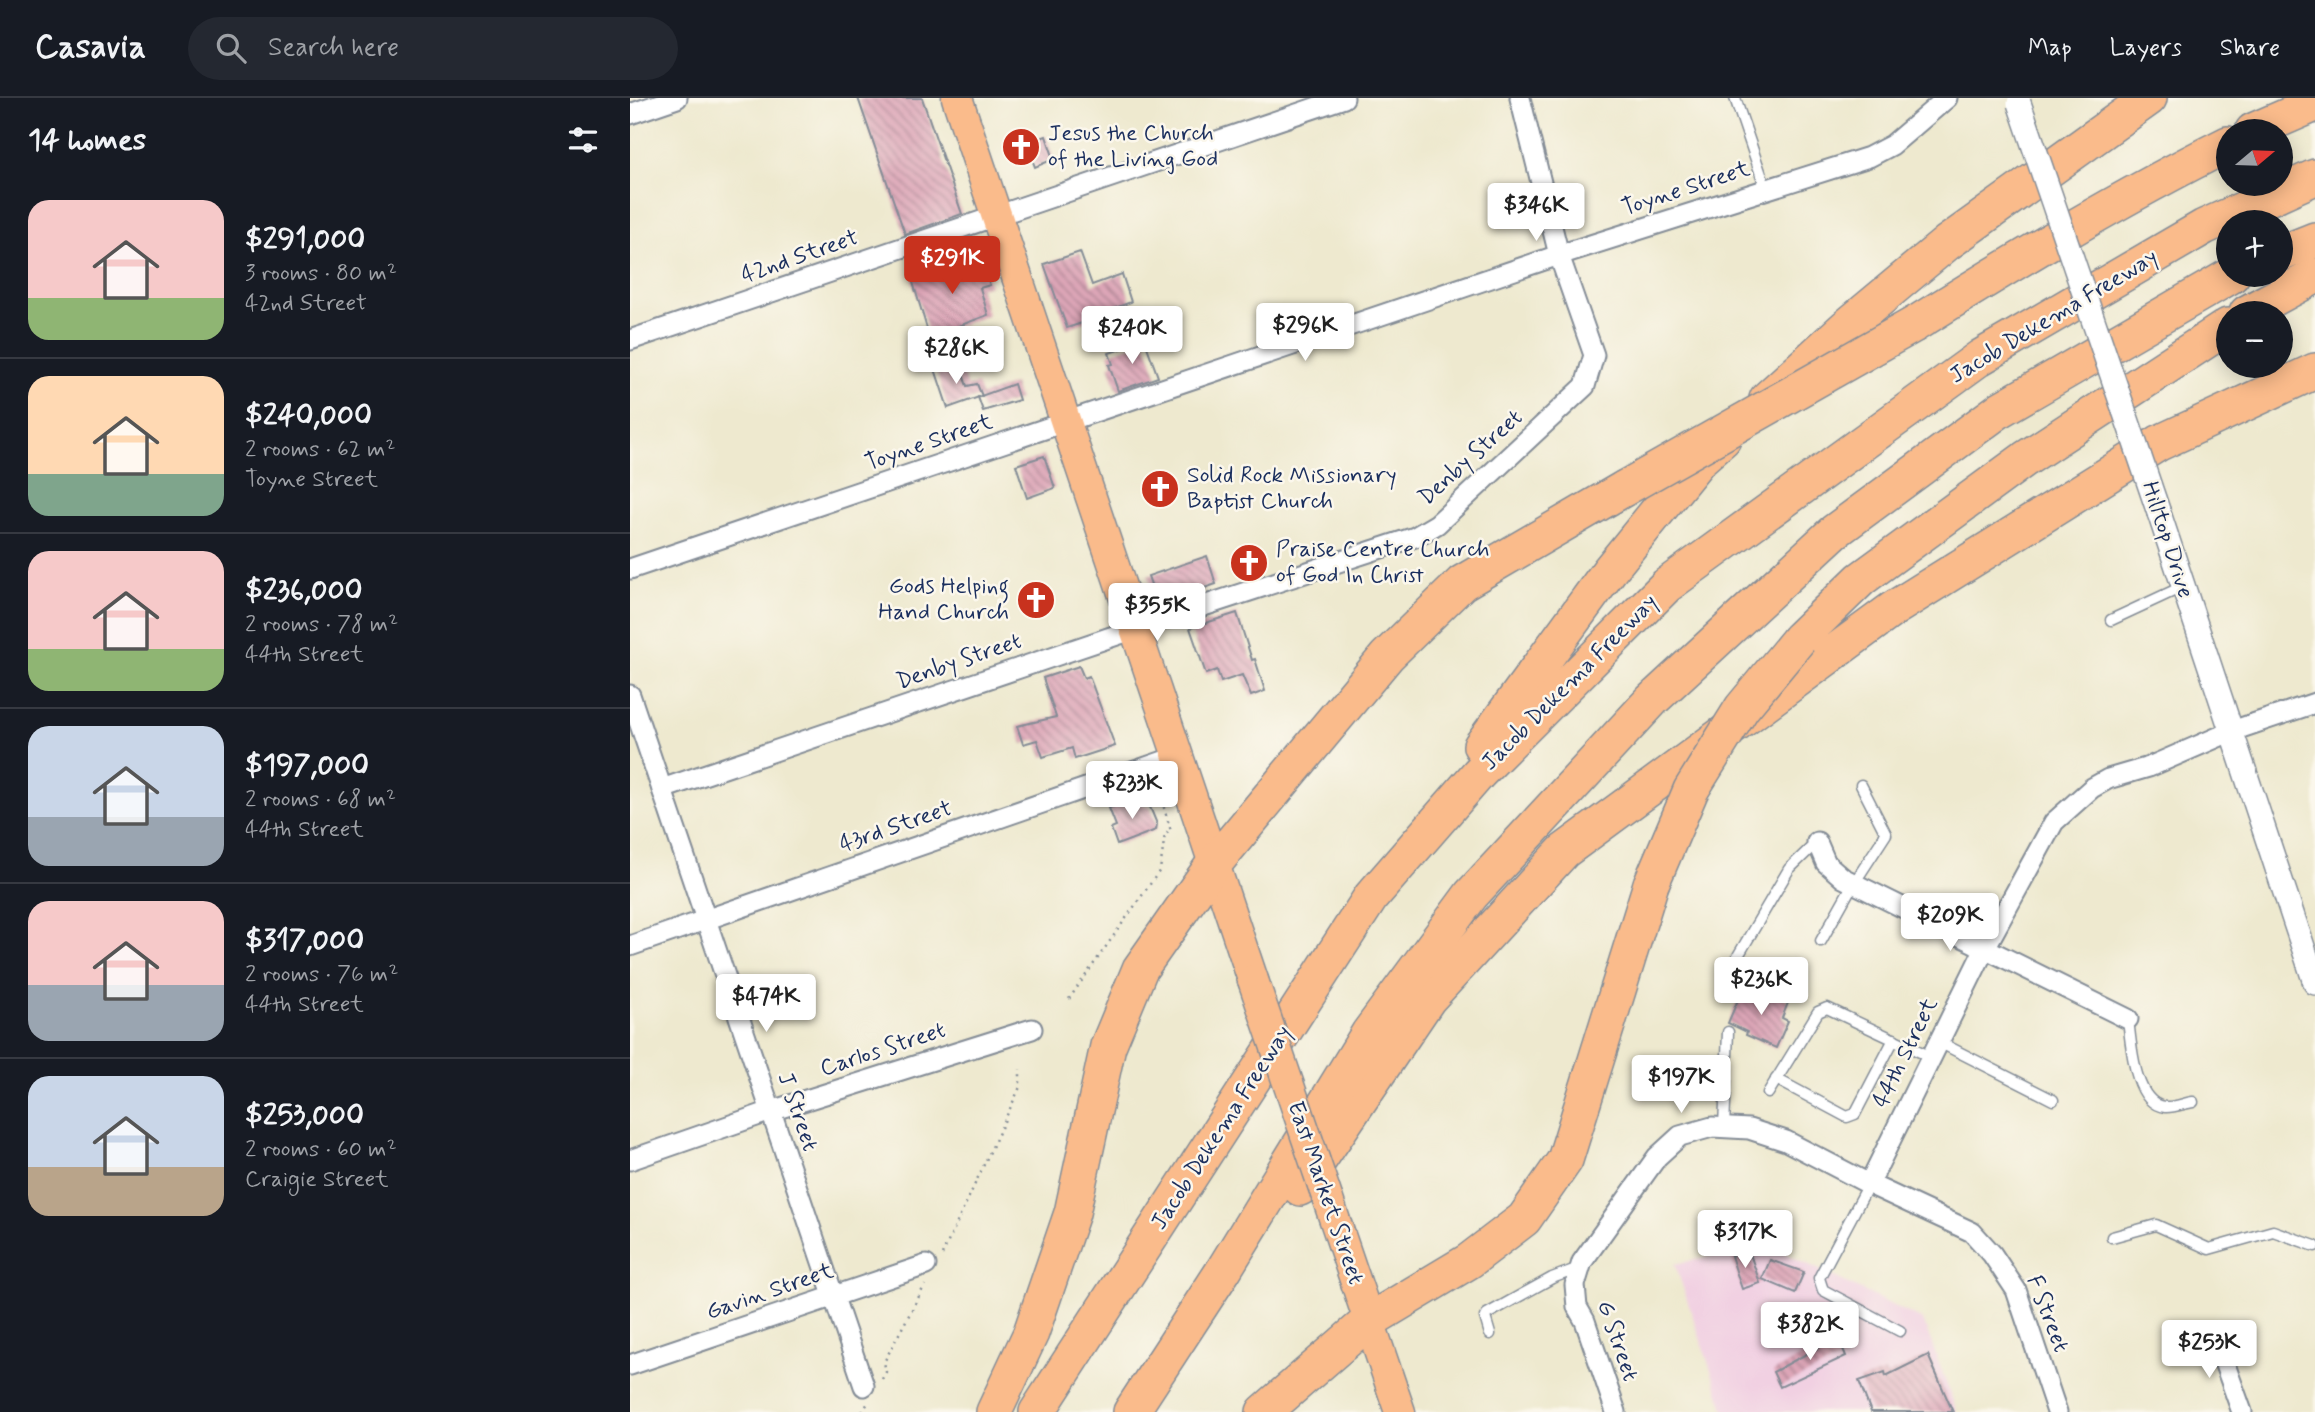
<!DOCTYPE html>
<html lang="en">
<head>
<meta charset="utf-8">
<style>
	:root { --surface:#171b24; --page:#242831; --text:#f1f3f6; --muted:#9ea1a6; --line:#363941; --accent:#c8321e }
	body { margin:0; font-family:Mynerve,sans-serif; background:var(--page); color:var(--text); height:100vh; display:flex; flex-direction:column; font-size:26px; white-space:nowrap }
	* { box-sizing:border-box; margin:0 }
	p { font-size:23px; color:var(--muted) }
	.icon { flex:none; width:38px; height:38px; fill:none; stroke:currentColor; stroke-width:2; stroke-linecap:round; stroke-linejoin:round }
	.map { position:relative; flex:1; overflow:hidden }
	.sheet { display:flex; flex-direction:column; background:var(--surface); width:630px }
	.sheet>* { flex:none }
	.needle { width:46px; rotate:71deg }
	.buttons { position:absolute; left:1586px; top:21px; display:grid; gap:14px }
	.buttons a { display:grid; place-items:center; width:77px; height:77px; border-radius:50%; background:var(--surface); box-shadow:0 4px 18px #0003; font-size:35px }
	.price { position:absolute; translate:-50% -60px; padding:0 16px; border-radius:7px; background:#fff; color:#222; font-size:23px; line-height:46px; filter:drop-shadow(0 2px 4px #0008) }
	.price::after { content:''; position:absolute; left:50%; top:42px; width:21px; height:16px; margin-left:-10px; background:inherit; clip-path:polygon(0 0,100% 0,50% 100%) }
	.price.on { background:var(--accent); color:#fff }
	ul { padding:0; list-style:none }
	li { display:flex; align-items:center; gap:21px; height:175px; padding:0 28px }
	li+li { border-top:2px solid var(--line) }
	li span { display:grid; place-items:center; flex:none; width:196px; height:140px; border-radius:21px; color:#555 }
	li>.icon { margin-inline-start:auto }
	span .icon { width:84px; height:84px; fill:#fffc; stroke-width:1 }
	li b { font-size:30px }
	h2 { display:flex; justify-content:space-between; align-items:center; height:84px; padding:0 28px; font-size:30px }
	header { display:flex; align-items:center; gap:42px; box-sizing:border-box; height:98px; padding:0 35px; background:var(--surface); border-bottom:2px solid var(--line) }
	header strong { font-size:33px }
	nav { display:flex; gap:38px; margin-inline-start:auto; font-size:24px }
	.search { width:490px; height:63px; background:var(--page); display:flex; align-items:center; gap:18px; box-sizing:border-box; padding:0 24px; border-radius:38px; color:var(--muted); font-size:26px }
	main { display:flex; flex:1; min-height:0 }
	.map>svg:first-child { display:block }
	.built { fill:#f1d0e2 }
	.building { fill:url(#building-back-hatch) }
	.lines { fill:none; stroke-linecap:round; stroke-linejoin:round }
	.service-casing { stroke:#848c96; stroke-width:13 }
	.minor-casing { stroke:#848c96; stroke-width:23 }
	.tertiary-casing { stroke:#848c96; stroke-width:26 }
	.primary-casing { stroke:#848c96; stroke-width:33 }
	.motorway-casing { stroke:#848c96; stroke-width:38 }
	.path { stroke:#848c96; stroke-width:2.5; stroke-dasharray:2 5; stroke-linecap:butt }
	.service { stroke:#fff; stroke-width:10 }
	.minor { stroke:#fff; stroke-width:19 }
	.tertiary { stroke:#fff; stroke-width:23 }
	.primary { stroke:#fabb8b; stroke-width:30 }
	.motorway { stroke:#fabb8b; stroke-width:35 }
	.tertiary-bridge-casing { stroke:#848c96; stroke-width:26; stroke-linecap:butt }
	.primary-bridge-casing { stroke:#848c96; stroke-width:33; stroke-linecap:butt }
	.motorway-bridge-casing { stroke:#848c96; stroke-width:38; stroke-linecap:butt }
	.tertiary-bridge { stroke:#fff; stroke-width:23 }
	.primary-bridge { stroke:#fabb8b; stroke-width:30 }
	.motorway-bridge { stroke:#fabb8b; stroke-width:35 }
	.labels { text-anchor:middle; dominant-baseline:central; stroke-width:5; stroke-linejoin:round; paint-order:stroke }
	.poi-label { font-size:23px; fill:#1b2f5e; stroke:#fbf7ec; text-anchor:start }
	.street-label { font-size:23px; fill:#1b2f5e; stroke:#fbf7ec }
</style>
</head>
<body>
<header>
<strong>Casavia</strong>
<div class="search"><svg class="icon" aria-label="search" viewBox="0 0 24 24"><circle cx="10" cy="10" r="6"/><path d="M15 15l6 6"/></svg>Search here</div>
<nav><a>Map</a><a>Layers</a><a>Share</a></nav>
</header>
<main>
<section class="sheet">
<h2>14 homes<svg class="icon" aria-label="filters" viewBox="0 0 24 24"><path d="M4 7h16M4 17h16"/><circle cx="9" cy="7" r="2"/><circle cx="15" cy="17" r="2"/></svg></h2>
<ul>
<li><span style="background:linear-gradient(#f6c9c9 70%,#8fb573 0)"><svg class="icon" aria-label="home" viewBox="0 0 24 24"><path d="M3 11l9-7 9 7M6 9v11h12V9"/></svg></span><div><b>$291,000</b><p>3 rooms · 80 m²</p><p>42nd Street</p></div></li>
<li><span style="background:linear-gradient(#ffd9b3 70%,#7fa58c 0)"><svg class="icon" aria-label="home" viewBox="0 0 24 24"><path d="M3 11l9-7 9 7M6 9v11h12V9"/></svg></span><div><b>$240,000</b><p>2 rooms · 62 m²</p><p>Toyne Street</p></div></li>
<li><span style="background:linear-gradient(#f6c9c9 70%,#8fb573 0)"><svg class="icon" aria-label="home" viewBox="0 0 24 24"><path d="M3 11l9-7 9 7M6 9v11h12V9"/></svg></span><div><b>$236,000</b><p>2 rooms · 78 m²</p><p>44th Street</p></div></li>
<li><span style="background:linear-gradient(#c9d6e8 65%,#9aa5b1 0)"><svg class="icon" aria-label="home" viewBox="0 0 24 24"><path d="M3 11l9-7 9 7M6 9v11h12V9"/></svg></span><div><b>$197,000</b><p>2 rooms · 68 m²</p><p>44th Street</p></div></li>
<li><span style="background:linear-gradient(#f6c9c9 60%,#9aa5b1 0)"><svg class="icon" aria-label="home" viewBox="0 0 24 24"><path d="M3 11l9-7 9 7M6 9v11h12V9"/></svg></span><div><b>$317,000</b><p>2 rooms · 76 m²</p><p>44th Street</p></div></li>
<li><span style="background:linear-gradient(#c9d6e8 65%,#b9a48a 0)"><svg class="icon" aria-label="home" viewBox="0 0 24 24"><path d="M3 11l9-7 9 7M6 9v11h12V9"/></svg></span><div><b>$253,000</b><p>2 rooms · 60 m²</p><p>Craigie Street</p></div></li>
</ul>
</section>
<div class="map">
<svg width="1685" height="1314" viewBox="0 0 1685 1314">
	<defs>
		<pattern id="building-back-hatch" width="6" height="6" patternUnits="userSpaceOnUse" patternTransform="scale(1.75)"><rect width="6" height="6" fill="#dda6b7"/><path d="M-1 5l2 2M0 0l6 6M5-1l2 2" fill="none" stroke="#b28898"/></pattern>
	</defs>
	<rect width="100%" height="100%" fill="#fbf7ec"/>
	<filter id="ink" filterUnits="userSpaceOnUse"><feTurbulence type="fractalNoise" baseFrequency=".0143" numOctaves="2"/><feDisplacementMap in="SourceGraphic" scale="14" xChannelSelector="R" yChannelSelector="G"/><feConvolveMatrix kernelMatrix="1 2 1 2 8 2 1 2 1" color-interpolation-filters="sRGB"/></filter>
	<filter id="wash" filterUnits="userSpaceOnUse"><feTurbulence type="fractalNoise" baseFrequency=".00686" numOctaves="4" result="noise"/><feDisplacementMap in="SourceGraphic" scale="28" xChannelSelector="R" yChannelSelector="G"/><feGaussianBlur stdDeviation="1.57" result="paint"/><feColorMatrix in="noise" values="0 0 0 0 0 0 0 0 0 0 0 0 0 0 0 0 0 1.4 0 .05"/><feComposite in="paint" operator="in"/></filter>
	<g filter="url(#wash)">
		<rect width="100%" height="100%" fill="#eee9cf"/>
		<polygon class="built" points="1136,1146 1293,1222 1327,1314 1095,1314 1045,1166"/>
		<g id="blocks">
			<g class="building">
				<polygon points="228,0 292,0 332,116 275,136"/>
				<polygon points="416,38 424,61 405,69 396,45"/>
				<polygon points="450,154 462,187 492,176 501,204 472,215 473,218 437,230 414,166"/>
				<polygon points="348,157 360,187 350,190 358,217 318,232 319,238 301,244 282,181"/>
				<polygon points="515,243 528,279 488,293 479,267 483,266 479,255"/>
				<polygon points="329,265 337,288 347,286 352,298 318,310 305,271"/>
				<polygon points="384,286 389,302 353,313 348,299"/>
				<polygon points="414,358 425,390 397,400 386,367"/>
				<polygon points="577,458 586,486 528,506 518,478"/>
				<polygon points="607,515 622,562 625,561 635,593 621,598 612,577 591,584 587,572 576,576 560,530"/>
				<polygon points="449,568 454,580 459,578 485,648 445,661 442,650 413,659 407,642 393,646 387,628 426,619 413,580"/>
				<polygon points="502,702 520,709 527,726 526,732 487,747 481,730 486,728 479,710"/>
				<polygon points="1113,890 1137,900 1140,894 1159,902 1152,920 1158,923 1146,950 1116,937 1117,934 1098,925"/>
				<polygon points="1119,1153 1130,1185 1112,1191 1101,1158"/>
				<polygon points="1140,1162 1174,1174 1165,1195 1132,1181"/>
				<polygon points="1208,1239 1216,1258 1150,1289 1143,1274"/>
				<polygon points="1298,1257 1323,1314 1241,1314 1229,1283 1255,1274 1256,1278"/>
			</g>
		</g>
	</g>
	<g filter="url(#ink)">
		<use href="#blocks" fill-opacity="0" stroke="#848c96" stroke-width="2"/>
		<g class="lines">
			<defs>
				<g id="service">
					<polyline points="1105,0 1136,91"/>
					<polyline points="1481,522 1552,489"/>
					<polyline points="1191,843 1219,793 1256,736 1231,687"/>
					<polyline points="1105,863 1159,771 1187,744"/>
					<path d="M1498,921C1501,945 1504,1006 1535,1009C1543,1010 1555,1005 1563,1004"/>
					<polyline points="1309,944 1423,1002"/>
					<polyline points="1146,981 1217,1019 1225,1016 1264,941"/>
					<polyline points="1138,995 1188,914 1197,910 1301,959"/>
					<polyline points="1094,1029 1098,934"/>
					<polyline points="1239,1086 1189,1180 1193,1192 1270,1233"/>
					<polyline points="1482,1139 1526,1127 1579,1151 1643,1133 1685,1148"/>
					<polyline points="860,1236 855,1219 857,1216 922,1180 949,1170"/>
				</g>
				<g id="minor">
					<polyline points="0,16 47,0"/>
					<polyline points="0,242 714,0"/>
					<polyline points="0,471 929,157 1239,59 1262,47 1317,0"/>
					<polyline points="0,597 234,1288"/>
					<polyline points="32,691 546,517 785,439 807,426 955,288 964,257 929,157 890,0"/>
					<polyline points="1187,744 1196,765 1213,780 1498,921"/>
					<polyline points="0,848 548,658"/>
					<polyline points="0,1062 141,1013 402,931"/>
					<polyline points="1239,1086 1355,850 1424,724 1462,690 1478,681 1519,669 1602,633 1685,605"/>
					<polyline points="1584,1236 1612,1314"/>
					<polyline points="0,1267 296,1167"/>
					<polyline points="986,1314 955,1223 947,1209 945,1187 952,1164 1027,1059 1050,1038 1082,1029 1119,1031 1156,1043 1239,1086 1342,1134 1362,1156 1386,1192 1427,1314"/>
				</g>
				<polyline id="tertiary" points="1529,415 1685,885"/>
				<g id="primary">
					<polyline points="327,0 623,882"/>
					<polyline points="698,1102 770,1314"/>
				</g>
				<g id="motorway">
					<polyline points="1623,33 1685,6"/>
					<polyline points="1650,156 1685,142"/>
					<polyline points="1617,215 1685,178"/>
					<path d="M1285,226C1387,162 1490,100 1598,46"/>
					<polyline points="1137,301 1216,229 1317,145 1519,0"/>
					<polyline points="1169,541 1231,481 1395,361 1598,228"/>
					<polyline points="851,648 979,473 1069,362 1093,341"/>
					<polyline points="670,1090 798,901 934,753 1263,511 1529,345 1685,273"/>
					<polyline points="364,1314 401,1235 442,1115 478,948 510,871 583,767 757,558 832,485 995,390"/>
					<polyline points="407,1314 741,799 849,675 1037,487 1351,259 1574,129 1685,79"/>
					<polyline points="501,1314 593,1173 739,935 841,797 1022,602 1204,434 1371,311 1602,177"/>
					<polyline points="634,1314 739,1223 839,1163 894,1121 935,1062 1021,786"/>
				</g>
			</defs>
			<use href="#service" class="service-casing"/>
			<use href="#minor" class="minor-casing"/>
			<use href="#tertiary" class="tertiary-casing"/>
			<use href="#primary" class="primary-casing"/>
			<use href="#motorway" class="motorway-casing"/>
			<g class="path">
				<polyline points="439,901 530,772 535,736 541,733 526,684"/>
				<polyline points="312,1157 390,989 390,971"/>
				<polyline points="252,1281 256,1274 254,1264 295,1187"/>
				<polyline points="232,1314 238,1305"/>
			</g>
			<use href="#service" class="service"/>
			<use href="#minor" class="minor"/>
			<use href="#tertiary" class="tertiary"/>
			<use href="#primary" class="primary"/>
			<use href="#motorway" class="motorway"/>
			<defs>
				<polyline id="tertiary-bridge" points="1389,5 1529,415"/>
				<polyline id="primary-bridge" points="623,882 698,1102"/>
				<g id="motorway-bridge">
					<polyline points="995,390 1285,226"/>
					<polyline points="1021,786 1061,692 1112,610 1169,541"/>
				</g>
			</defs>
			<use href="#tertiary-bridge" class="tertiary-bridge-casing"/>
			<use href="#primary-bridge" class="primary-bridge-casing"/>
			<use href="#motorway-bridge" class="motorway-bridge-casing"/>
			<use href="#tertiary-bridge" class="tertiary-bridge"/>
			<use href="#primary-bridge" class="primary-bridge"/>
			<use href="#motorway-bridge" class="motorway-bridge"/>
		</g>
	</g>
	<defs>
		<symbol id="church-disc" viewBox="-11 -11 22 22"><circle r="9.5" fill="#c8321e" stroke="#fbf7ec"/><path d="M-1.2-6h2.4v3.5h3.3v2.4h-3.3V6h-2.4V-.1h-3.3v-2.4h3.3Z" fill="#fff"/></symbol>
	</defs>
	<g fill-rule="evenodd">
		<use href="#church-disc" x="369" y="27" width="44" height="44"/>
		<use href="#church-disc" x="508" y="369" width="44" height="44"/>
		<use href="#church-disc" x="597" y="443" width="44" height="44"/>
		<use href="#church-disc" x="384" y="480" width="44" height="44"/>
	</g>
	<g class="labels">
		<g class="poi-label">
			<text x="418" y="36">Jesus the Church<tspan x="418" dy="26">of the Living God</tspan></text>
			<text x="557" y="378">Solid Rock Missionary<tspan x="557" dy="26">Baptist Church</tspan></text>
			<text x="646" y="452">Praise Centre Church<tspan x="646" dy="26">of God In Christ</tspan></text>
			<text x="379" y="489" text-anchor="end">Gods Helping<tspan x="379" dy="26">Hand Church</tspan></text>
		</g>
		<g class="street-label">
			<text transform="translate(1056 91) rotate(-18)">Toyne Street</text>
			<text transform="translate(170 159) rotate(-19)">42nd Street</text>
			<text transform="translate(1424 219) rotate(-31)">Jacob Dekema Freeway</text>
			<text transform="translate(299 345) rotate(-19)">Toyne Street</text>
			<text transform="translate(841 360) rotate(-42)">Denby Street</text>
			<text transform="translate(1537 442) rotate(72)">Hilltop Drive</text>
			<text transform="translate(329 564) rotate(-19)">Denby Street</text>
			<text transform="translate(940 585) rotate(-45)">Jacob Dekema Freeway</text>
			<text transform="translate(266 729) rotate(-19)">43rd Street</text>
			<text transform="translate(253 952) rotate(-18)">Carlos Street</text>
			<text transform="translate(1276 955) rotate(-64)">44th Street</text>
			<text transform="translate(167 1014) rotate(71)">J Street</text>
			<text transform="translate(592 1030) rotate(-57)">Jacob Dekema Freeway</text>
			<text transform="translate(695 1095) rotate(71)">East Market Street</text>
			<text transform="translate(140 1194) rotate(-19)">Gavin Street</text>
			<text transform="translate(1417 1216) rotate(69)">F Street</text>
			<text transform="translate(987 1243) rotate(71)">G Street</text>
		</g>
	</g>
</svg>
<div class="buttons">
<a><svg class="needle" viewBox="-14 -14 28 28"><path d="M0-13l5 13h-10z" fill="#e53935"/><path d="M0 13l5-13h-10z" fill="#9ea1a6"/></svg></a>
<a>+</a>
<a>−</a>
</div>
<b class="price" style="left:906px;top:145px">$346K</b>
<b class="price on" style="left:322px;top:198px">$291K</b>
<b class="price" style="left:675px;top:265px">$296K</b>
<b class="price" style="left:502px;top:268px">$240K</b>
<b class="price" style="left:326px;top:288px">$286K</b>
<b class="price" style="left:527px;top:545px">$355K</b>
<b class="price" style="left:502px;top:723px">$233K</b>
<b class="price" style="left:1320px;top:855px">$209K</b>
<b class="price" style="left:1131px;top:919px">$236K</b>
<b class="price" style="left:136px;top:936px">$474K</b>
<b class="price" style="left:1051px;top:1017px">$197K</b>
<b class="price" style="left:1115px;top:1172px">$317K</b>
<b class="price" style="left:1180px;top:1264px">$382K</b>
<b class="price" style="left:1579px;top:1282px">$253K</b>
</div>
</main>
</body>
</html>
